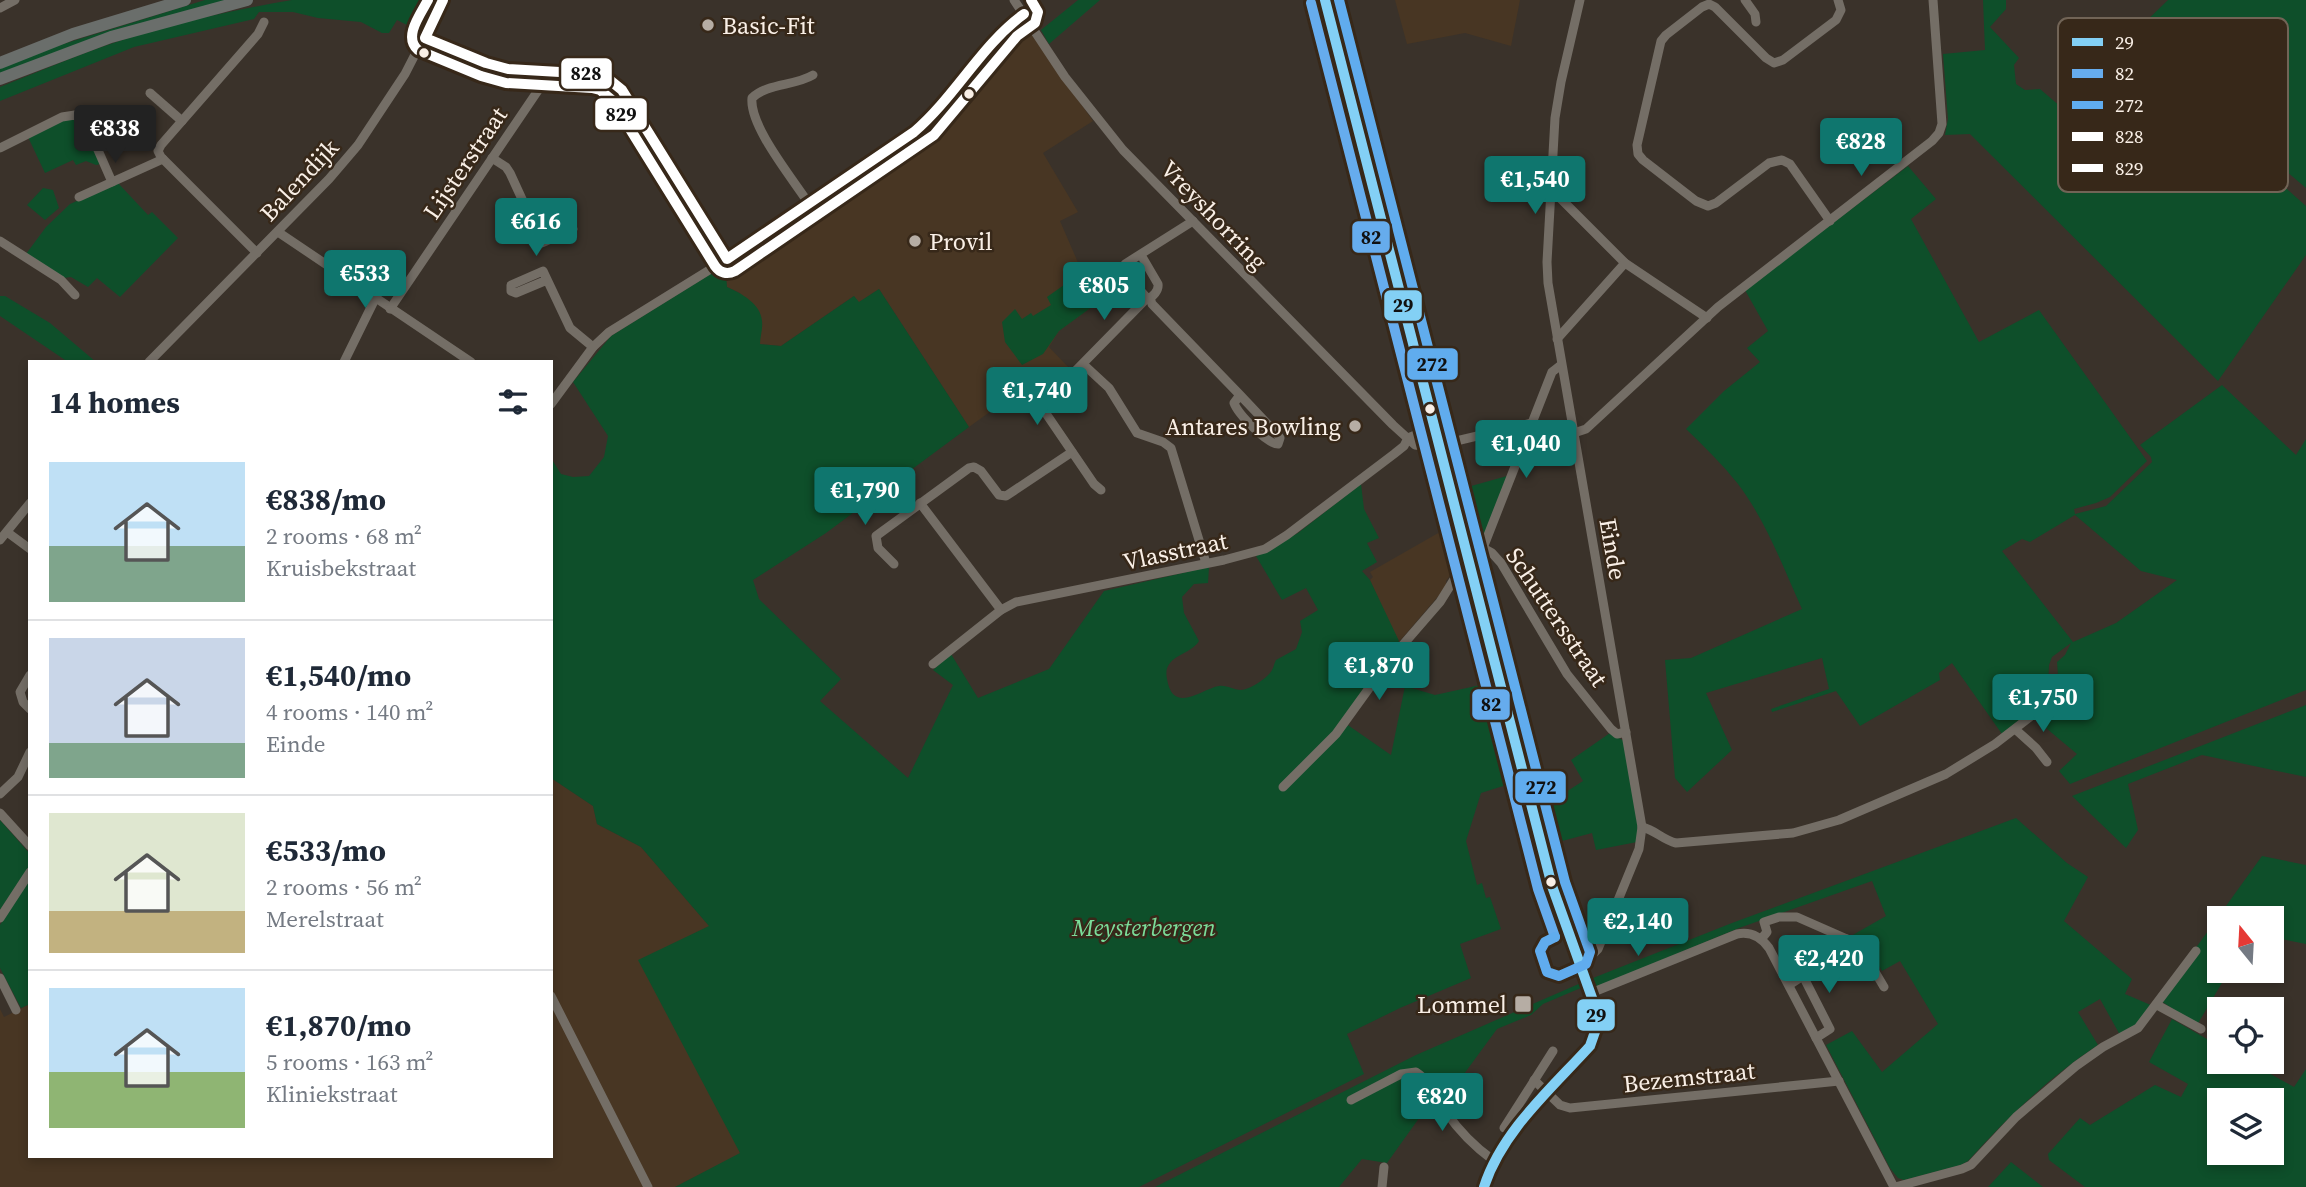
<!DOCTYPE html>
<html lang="en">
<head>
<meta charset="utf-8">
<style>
	:root { --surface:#fff; --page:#f2f2f3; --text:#1f2937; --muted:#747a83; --line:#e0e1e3; --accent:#0f766e }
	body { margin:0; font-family:"Source Serif 4",serif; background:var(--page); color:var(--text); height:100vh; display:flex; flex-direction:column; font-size:26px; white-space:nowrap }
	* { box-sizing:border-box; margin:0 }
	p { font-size:23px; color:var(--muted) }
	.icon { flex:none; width:38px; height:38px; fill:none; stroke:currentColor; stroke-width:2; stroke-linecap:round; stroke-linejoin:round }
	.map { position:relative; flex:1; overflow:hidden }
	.panel { position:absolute; left:28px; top:360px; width:525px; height:798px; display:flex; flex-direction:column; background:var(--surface); border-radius:0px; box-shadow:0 4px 10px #0003 }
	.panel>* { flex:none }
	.needle { width:46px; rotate:342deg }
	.tools { position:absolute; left:2207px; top:906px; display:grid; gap:14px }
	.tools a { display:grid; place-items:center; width:77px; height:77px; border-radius:0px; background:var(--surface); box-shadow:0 4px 10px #0003; font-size:35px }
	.price { position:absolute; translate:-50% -60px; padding:0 16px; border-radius:7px; background:var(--accent); color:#fff; font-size:23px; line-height:46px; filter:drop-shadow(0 2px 4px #0008) }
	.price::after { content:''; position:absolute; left:50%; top:42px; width:21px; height:16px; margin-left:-10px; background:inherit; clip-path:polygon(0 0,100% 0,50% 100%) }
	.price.active { background:#222; color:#fff }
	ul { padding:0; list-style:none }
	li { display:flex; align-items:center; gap:21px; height:175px; padding:0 21px }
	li+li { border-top:2px solid var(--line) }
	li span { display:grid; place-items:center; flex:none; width:196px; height:140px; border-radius:0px; color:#555 }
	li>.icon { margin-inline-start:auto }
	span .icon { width:84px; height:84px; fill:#fffc; stroke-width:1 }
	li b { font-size:30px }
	h2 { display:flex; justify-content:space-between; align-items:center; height:84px; padding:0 21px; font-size:30px }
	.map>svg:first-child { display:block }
	.built { fill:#483623 }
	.green { fill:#0e4f2a; fill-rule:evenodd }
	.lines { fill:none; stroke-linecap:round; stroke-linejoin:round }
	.minor { stroke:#746e66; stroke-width:9 }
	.major { stroke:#6f6e6a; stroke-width:10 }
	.highway { stroke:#6a6e6b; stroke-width:12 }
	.bus-1-casing { stroke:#372819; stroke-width:16 }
	.bus-2-casing { stroke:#372819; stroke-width:16 }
	.bus-3-casing { stroke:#372819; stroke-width:16 }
	.bus-4-casing { stroke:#372819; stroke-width:16 }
	.bus-5-casing { stroke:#372819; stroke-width:16 }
	.bus-1 { stroke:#83d0f5; stroke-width:10 }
	.bus-2 { stroke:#66aced; stroke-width:10 }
	.bus-3 { stroke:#60acee; stroke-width:10 }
	.bus-4 { stroke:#fff; stroke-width:10 }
	.bus-5 { stroke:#fff; stroke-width:10 }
	.poi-dot { fill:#b6ada4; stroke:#372819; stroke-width:2.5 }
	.bus-dot { fill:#f9efe6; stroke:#372819; stroke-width:2.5 }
	.labels { text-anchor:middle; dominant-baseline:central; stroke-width:5; stroke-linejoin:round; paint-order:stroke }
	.poi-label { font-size:24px; fill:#f9efe6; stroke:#372819; text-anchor:start }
	.street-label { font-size:24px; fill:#f9efe6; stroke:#372819 }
	.park-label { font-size:24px; font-style:italic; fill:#7add99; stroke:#372819 }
	.key { fill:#372819; stroke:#716456; stroke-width:2 }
	.key-label { font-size:19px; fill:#f9efe6 }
	.line-badge { stroke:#372819; stroke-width:2.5 }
	.pale-badge-label { font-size:19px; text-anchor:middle; font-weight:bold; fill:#111 }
</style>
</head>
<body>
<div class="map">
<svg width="2306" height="1187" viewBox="0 0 2306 1187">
	<rect width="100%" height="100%" fill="#3a322a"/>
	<g class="built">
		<polygon points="1395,0 1520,0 1511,46 1465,33 1407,44"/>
		<polygon points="1018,22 1025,25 1093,121 1043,153 1078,212 1060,221 1096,304 1059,331 1049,347 1071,370 1052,390 1041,375 969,427 879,289 858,303 854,296 781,346 760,344 740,293 727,287 725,265 925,129 941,114"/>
		<polygon points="1454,524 1460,547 1457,566 1446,581 1446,585 1440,594 1398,643 1370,580 1373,577 1370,572"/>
		<polygon points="551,778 593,806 597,824 641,847 710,927 740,1154 675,1187 0,1187 0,1009 4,1017 30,1004 30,1157 551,1157"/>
	</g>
	<g class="green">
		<polygon points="205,0 229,0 0,74 0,68 44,50"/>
		<path d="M292,0H431L432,9L421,32L397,20L389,33H382L361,22L318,18L293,12H259L254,19L134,47L0,101V87C45,69 89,50 135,36C186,20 240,9 292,0Z"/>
		<polygon points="1078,0 1100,0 1049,44 1041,30"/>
		<polygon points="1983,0 2006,0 2006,9 1990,27 2019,58 2014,65 2016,84 2025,90 2040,89 2075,119 2106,88 2121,90 2144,75 2212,122 2306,206 2306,255 2218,381 1970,134 1945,135 1948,119 1943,54 1985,50"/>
		<polygon points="2168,0 2306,0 2306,188 2219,114 2150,67 2162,50 2136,31"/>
		<path d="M66,118C88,118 93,147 100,164L96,165L86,161L76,165L73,160L45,173L28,137Z"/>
		<path d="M1908,166L1936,199L1911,219L1979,342L2039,310L2147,461L2110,497L2096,503L2074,509L2075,514L2106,506L2152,462L2151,457L2140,445L2222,385L2296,455L2306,439V690L2070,784L2059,771L2077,754L2034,718C2057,696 2060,695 2057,662L2065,655L2071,643L2052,657L2049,665L2048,689L2041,702L2002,734L1952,663L1939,673L1940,680L1860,726L1836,691L1772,712L1771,709L1829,689L1822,658L1706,693L1732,750L1687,792L1675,778L1665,660L1691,658L1802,609C1783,567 1766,521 1738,484C1722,464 1704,446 1686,429L1724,391L1760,362L1747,348L1768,331L1745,290ZM2075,515L2141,571L2177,580L2116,623L2073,642L2002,551L2022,539L2030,542Z"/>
		<polygon points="118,183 148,215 152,212 178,238 120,297 97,278 88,287 71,277 63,278 26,254 46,227 70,204"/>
		<polygon points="43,188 53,190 59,208 45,220 27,205"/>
		<path d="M725,265L727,287C741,293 761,304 762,321C763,329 760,337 760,344L781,346L854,296L859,302L879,289L969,427L826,533L753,580L759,599L841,679L820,701L908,778L953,685L933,670L951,654L978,698L1049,669L1104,591L1209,567L1208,583L1194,584L1182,597L1184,613L1199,641C1190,656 1162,655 1167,679C1173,716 1203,688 1219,686C1227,685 1233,690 1241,690C1249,690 1268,678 1272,670C1274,667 1274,663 1276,660L1296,649L1302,632L1300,621L1318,610L1306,588L1282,600L1256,556L1298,533L1361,484L1364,509L1379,538L1367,543L1377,562L1362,571L1370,580L1399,641L1342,721L1391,755L1405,686L1435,695L1494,682L1519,781L1481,793L1466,841L1477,885L1482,883L1486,898L1490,897L1501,929L1460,944L1471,978L1400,1008L1347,1034L1364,1074L1139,1187H675L740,1153L638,960L709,926L641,847L597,824L593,806L551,778V458L561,474L573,477L589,476L604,457L608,436L573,382L611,336Z"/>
		<polygon points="1085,280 1096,304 1059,331 1043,354 1022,365 1005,342 1002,322 1015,309 1022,319 1031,313 1033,316 1051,305 1047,297 1064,285"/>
		<polygon points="0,296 5,296 50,323 96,362 68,362 0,316"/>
		<polygon points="1507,476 1480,545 1474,549 1457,490"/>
		<polygon points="2306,705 2306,777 2202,755 2128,784 2138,830 2126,848 2072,796"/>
		<polygon points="1610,733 1624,741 1638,825 1637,842 1596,850 1592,833 1547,845 1538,810 1583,781 1571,760"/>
		<path d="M2016,818L2067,863L2088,877L2064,921L2132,979L2125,994L2153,1006L2137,1025L2120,1035L2100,999L2078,1012L2098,1045C2049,1077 2007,1118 1968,1161L1961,1165L1904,1180L1898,1178L1890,1168L1826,1045L1852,1031L1882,1072L1938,1024L1900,961L1882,971L1871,953L1851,936L1886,916L1872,881L1739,928L1597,987L1593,978L1732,923Z"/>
		<polygon points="0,820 30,854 30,865 0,910"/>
		<polygon points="2262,856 2306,865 2306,944 2272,937 2272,919 2219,919 2219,971 2229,971 2197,1025 2161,1001 2195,949"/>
		<polygon points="30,877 30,1004 21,1008 0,968 0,925"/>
		<polygon points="1581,983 1583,987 1543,1004 1531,1015 1497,1029 1442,1104 1422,1114 1387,1163 1362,1159 1339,1187 1155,1187 1416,1055"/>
		<path d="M2172,1019L2219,1046V1062H2249L2294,1087L2306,1069V1187H2085L2049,1160L2048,1154L2080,1118L2090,1125L2155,1085L2181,1097L2188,1084L2149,1062ZM2219,1101H2272V1153H2219Z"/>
		<polygon points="2011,1162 2043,1187 1988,1187"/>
	</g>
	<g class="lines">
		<g class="minor">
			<polyline points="1014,0 1065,77 1123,150 1393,425 1415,445 1431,447 1532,423"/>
			<polyline points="1745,0 1755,14 1756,22"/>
			<polyline points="0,8 15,0"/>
			<polyline points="425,38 486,63 508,69 594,74 606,77 622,90 633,105 727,259"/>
			<polyline points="150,93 182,121"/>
			<polyline points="0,148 62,117 75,115 87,125 112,182"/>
			<polyline points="492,158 506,167 510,173 538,234 542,243 573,229 569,220 538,234"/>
			<polyline points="1551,189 1625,263 1707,318"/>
			<polyline points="79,197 163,159"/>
			<path d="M809,204C793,179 749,126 752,98C767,83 795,86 813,75"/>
			<polyline points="1830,221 1790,164 1782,160 1769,163 1716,203 1708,206 1696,201 1643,160 1638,154 1637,145 1661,41 1666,35 1702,7 1709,4 1715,7 1766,58 1774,63 1783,60 1836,20 1841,10 1838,0"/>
			<polyline points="278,232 471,362"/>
			<polyline points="0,241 61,280 75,295"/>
			<polyline points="257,253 161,157 158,151 161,145 258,34 264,22"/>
			<path d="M1141,255L1158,284C1159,290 1153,298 1147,298L1124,272L1125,264L1193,221"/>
			<polyline points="547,280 516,293 511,291 511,285 543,271 570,328 593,347"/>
			<path d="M1150,298L1152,304L1240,395L1277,434L1280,438L1278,444C1267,444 1238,414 1234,403L1240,395"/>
			<polyline points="390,309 539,89 543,72"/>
			<polyline points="1557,339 1625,263"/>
			<polyline points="149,362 329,179 358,145 405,74 443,0"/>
			<polyline points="344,362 375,299"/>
			<polyline points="1083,364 1109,388 1137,433 1163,442 1171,448 1206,563"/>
			<polyline points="551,404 593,347 609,332 727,259 914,132 936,113 1007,26 1024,14"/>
			<polyline points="1574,433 1586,429 1718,307 1932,141 1939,133 1942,124 1933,0"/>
			<polyline points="1408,438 1435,427"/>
			<polyline points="1101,490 1094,484 1047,415 1045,402 1147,298"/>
			<polyline points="920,503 1001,610"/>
			<polyline points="7,532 30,549"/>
			<polyline points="0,540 30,503"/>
			<polyline points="1483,548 1492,553 1501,563 1567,674 1611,729 1617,734 1626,732"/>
			<polyline points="894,564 878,548 876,536 969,468 974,467 981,471 999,495 1006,496 1072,452"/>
			<polyline points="933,664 1001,610 1016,602 1224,560 1265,549 1287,535 1394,454 1404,446 1408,438"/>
			<polyline points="30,675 20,692 23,702 30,709"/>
			<polyline points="2015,729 2036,748 2047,762"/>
			<polyline points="1283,787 1336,734 1388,662 1440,602 1468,557 1483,548 1552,372 1561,365"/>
			<polyline points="0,794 18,777 30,752"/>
			<polyline points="0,813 30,846"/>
			<path d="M1642,827C1655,830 1663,840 1676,843L1793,833L1839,820L1946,774L1995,744L2030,717"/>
			<polyline points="0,918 30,872"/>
			<polyline points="1762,938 1767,932 1764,922 1779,917 1797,917 1847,939 1862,950 1884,987"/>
			<polyline points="1579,962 1591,956 1598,949 1639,849 1642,827 1548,283 1547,262 1555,118 1561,82 1580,0"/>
			<polyline points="1803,976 1814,959 1843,945 1847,939"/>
			<polyline points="0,978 16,1010"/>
			<polyline points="1789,985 1803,976 1830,1029 1816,1038"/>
			<path d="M1591,993L1737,934C1751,931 1761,937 1769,948L1894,1187"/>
			<polyline points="551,996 648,1187"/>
			<polyline points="2157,1005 2201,1029"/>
			<polyline points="1534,1080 1560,1105 1570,1108 1839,1081"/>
			<path d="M1351,1100L1401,1074L1416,1072C1429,1080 1437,1099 1446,1112C1459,1131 1475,1147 1493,1160"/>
			<polyline points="1504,1128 1553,1051"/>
			<polyline points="1382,1187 1384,1167"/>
			<polyline points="1895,1187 1962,1169 1971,1165 2016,1117 2076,1066 2103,1047 2138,1028 2196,951"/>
		</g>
		<polyline class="major" points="1325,0 1552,886 1561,916 1596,1009 1597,1026 1590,1046 1505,1141 1491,1165 1484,1187"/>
		<g class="highway">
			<polyline points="0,63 73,34 185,0"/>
			<polyline points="0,79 111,37 247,0"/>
		</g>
		<defs>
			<path id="bus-1" d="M1325,0L1552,886L1596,1009L1597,1026L1590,1046C1551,1089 1502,1131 1484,1187"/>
			<polyline id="bus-2" points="1311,3 1538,889 1555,937"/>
			<polyline id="bus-3" points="1339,0 1565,882 1590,952 1586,964 1559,976 1547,972 1540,951 1545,942 1555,937"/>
			<path id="bus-4" d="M443,0L425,38L486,63L508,69L594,74L606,77L622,90L727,259L914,132C955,97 982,44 1024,14"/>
			<path id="bus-5" d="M428,0C420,15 403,37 418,50L481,76L506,83L592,88L600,90L612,100L715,266C720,273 727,275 735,271L934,135L1017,36L1035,23L1038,12L1031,0"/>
		</defs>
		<use href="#bus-1" class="bus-1-casing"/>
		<use href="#bus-2" class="bus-2-casing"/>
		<use href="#bus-3" class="bus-3-casing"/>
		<use href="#bus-4" class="bus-4-casing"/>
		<use href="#bus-5" class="bus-5-casing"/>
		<use href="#bus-1" class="bus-1"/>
		<use href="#bus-2" class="bus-2"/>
		<use href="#bus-3" class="bus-3"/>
		<use href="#bus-4" class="bus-4"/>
		<use href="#bus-5" class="bus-5"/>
	</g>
	<g class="poi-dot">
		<circle cx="708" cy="25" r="7"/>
		<circle cx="915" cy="241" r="7"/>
		<circle cx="1355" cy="426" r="7"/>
		<rect x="1514" y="995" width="18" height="18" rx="3.5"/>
	</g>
	<g class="bus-dot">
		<circle cx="424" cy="53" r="6"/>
		<circle cx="969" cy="94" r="6"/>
		<circle cx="1430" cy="409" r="6"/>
		<circle cx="1551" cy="882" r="6"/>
	</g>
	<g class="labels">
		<g class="poi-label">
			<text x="722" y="25">Basic-Fit</text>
			<text x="929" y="241">Provil</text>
			<text x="1341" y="426" text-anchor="end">Antares Bowling</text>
			<text x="1507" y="1004" text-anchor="end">Lommel</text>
		</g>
		<g class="street-label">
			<text transform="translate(465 163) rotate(-56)">Lijsterstraat</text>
			<text transform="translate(299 180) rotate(-47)">Balendijk</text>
			<text transform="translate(1214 215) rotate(46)">Vreyshorring</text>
			<text transform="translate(1613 549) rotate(80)">Einde</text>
			<text transform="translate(1175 551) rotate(-12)">Vlasstraat</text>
			<text transform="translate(1557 617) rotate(56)">Schuttersstraat</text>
			<text transform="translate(1689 1077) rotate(-6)">Bezemstraat</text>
		</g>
		<g class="park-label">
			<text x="1144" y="927">Meysterbergen</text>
		</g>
	</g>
	<rect x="2058" y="18" width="230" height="174" rx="10" class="key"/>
	<rect x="2072" y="38" width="31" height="8" fill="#83d0f5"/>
	<rect x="2072" y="69" width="31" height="9" fill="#66aced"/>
	<rect x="2072" y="101" width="31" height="8" fill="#60acee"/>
	<rect x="2072" y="132" width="31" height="9" fill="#fff"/>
	<rect x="2072" y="164" width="31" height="8" fill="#fff"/>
	<g class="key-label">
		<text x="2115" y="49">29</text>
		<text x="2115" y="80">82</text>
		<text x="2115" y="112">272</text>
		<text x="2115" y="143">828</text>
		<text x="2115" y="175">829</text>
	</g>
	<g class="line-badge">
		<rect x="560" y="57" width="53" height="33" rx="7" fill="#fff"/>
		<rect x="594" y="97" width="54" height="34" rx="7" fill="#fff"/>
		<rect x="1351" y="220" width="40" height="34" rx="7" fill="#66aced"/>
		<rect x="1383" y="289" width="40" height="33" rx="7" fill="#83d0f5"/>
		<rect x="1406" y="347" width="53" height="34" rx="7" fill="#60acee"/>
		<rect x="1471" y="688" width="40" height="33" rx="7" fill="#66aced"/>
		<rect x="1514" y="770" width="53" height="34" rx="7" fill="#60acee"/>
		<rect x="1576" y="998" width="40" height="34" rx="7" fill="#83d0f5"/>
	</g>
	<g class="pale-badge-label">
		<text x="586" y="80">828</text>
		<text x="621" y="121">829</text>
		<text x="1371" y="244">82</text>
		<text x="1403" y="312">29</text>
		<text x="1432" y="371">272</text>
		<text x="1491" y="711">82</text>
		<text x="1541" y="794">272</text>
		<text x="1596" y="1022">29</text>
	</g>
</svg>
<div class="tools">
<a><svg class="needle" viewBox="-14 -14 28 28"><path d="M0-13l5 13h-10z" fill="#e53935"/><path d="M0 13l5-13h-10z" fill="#747a83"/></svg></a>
<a><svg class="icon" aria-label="locate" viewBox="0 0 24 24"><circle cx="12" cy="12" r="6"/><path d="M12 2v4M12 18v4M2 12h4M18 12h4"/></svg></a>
<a><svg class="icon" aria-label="layers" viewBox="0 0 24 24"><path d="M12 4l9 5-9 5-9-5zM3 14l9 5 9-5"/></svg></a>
</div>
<b class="price active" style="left:115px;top:165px">€838</b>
<b class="price" style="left:1861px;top:178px">€828</b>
<b class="price" style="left:1535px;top:216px">€1,540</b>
<b class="price" style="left:536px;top:258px">€616</b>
<b class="price" style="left:365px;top:310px">€533</b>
<b class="price" style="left:1104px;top:322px">€805</b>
<b class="price" style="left:1037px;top:427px">€1,740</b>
<b class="price" style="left:1526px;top:480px">€1,040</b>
<b class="price" style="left:865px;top:527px">€1,790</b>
<b class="price" style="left:1379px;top:702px">€1,870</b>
<b class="price" style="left:2043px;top:734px">€1,750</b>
<b class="price" style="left:1638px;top:958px">€2,140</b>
<b class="price" style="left:1829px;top:995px">€2,420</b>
<b class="price" style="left:1442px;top:1133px">€820</b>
<section class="panel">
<h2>14 homes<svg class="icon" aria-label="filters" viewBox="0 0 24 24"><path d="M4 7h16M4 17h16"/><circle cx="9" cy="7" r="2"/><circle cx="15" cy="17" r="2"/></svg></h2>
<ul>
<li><span style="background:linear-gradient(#bfe0f5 60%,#7fa58c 0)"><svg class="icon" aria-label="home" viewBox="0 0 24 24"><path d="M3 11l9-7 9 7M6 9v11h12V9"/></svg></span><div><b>€838/mo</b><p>2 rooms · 68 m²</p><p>Kruisbekstraat</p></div></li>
<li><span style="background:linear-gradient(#c9d6e8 75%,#7fa58c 0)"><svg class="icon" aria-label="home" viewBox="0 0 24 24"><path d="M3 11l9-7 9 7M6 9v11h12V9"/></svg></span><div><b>€1,540/mo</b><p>4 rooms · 140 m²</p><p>Einde</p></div></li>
<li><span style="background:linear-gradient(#dfe7d0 70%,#c2b280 0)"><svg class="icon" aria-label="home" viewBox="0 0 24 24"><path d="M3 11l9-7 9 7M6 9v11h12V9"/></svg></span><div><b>€533/mo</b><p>2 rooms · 56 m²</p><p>Merelstraat</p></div></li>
<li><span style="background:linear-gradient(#bfe0f5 60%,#8fb573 0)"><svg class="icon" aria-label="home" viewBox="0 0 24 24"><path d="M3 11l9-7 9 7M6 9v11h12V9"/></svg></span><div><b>€1,870/mo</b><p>5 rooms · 163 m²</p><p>Kliniekstraat</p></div></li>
</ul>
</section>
</div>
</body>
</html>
